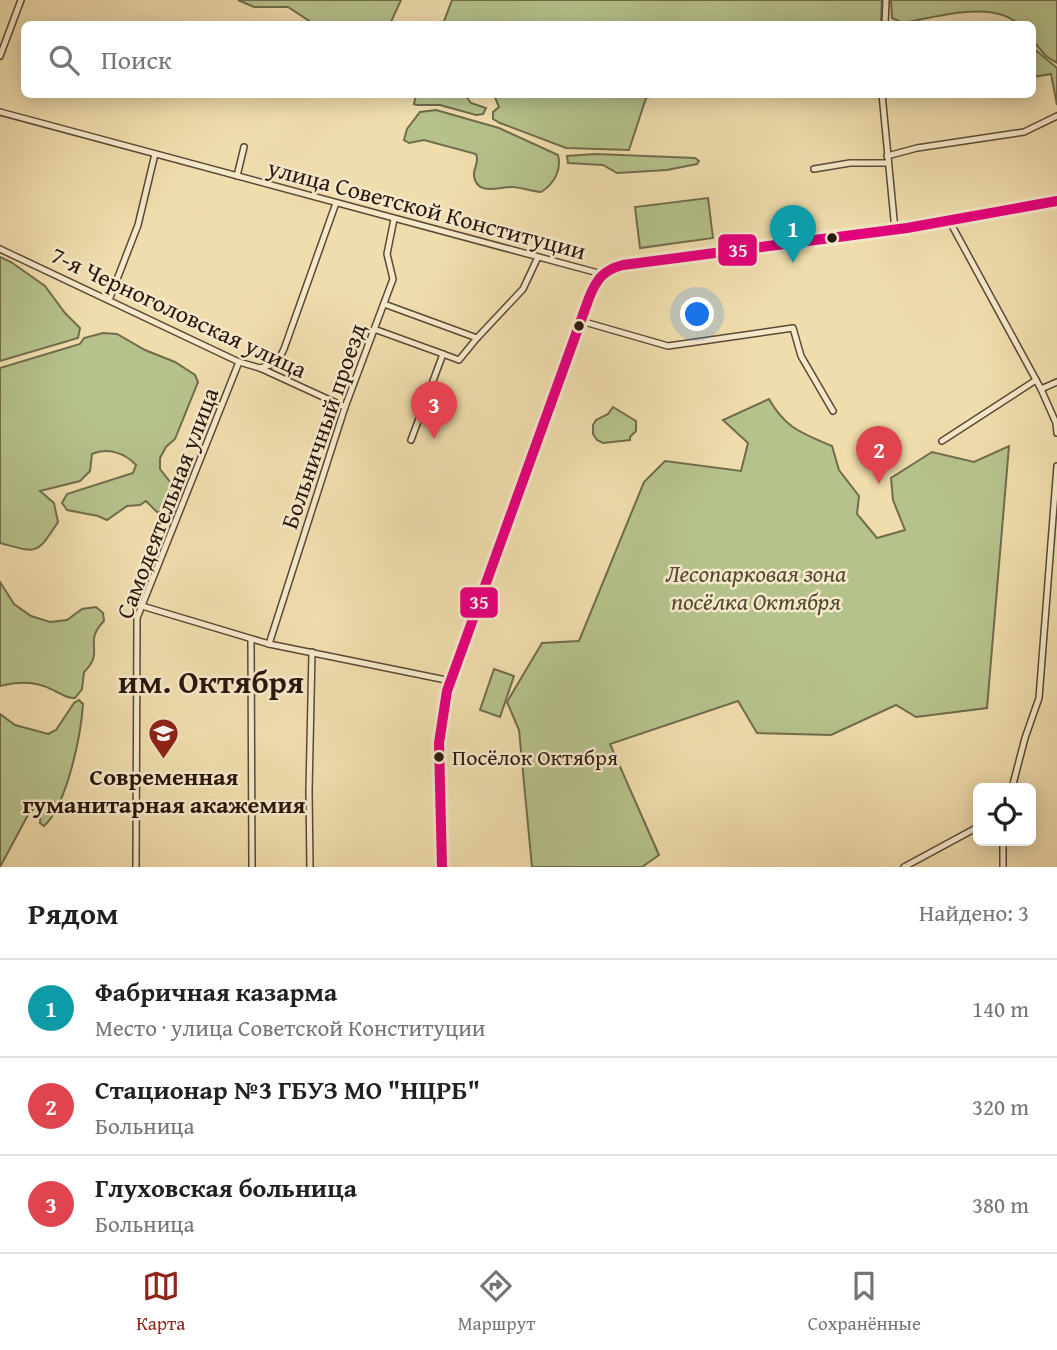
<!DOCTYPE html>
<html lang="ru">
<head>
<meta charset="utf-8">
<style>
  :root { --surface:#fff; --page:#f6f6f6; --text:#202124; --muted:#757577; --line:#e0e0e0; --accent:#8f2418 }
  body { margin:0; font-family:"Gentium Book Plus",serif; background:var(--page); color:var(--text) }
  .controls { position:absolute; right:21px; bottom:21px; display:grid; overflow:hidden; border-radius:10px; box-shadow:0 4px 18px #0003 }
  .controls button { width:63px; height:63px; display:grid; place-items:center; padding:0; border:0; border-bottom:2px solid var(--line); background:var(--surface); color:var(--text); font:35px sans-serif }
  .you { position:absolute; left:698px; top:315px; width:24px; height:24px; margin:-18px; border:5px solid #fff; border-radius:50%; background:#1a73e8; box-shadow:0 0 0 10px #1a73e833 }
  .badge { display:grid; place-items:center; width:46px; height:46px; border-radius:50%; background:var(--accent); color:#fff; font-size:23px; font-weight:700 }
  .pin { position:absolute; translate:-50% -58px; filter:drop-shadow(0 2px 4px #0008) }
  .pin::after { content:''; position:absolute; top:37px; width:24px; height:21px; background:inherit; clip-path:polygon(0 0,100% 0,50% 100%) }
  .list { margin:0; padding:0; list-style:none }
  h2 { display:flex; justify-content:space-between; align-items:center; height:91px; margin:0; padding:0 28px; font-size:30px }
  h2 small { font-size:23px; font-weight:400; color:var(--muted) }
  .list li { display:grid; grid-template-columns:46px 1fr auto; gap:21px; align-items:center; box-sizing:border-box; height:98px; padding:0 28px; border-top:2px solid var(--line) }
  .list b { display:block; font-size:26px; white-space:nowrap }
  .list p { margin:0; font-size:23px; white-space:nowrap; color:var(--muted) }
  .list em { font-size:23px; font-style:normal; color:var(--muted) }
  .icon { flex:none; width:38px; height:38px; fill:none; stroke:currentColor; stroke-width:2; stroke-linecap:round; stroke-linejoin:round }
  .map { position:relative; flex:none; width:1057px; height:867px; overflow:hidden }
  .search { position:absolute; background:var(--surface); box-shadow:0 4px 18px #0003; left:21px; right:21px; top:21px; height:77px; display:flex; align-items:center; gap:18px; box-sizing:border-box; padding:0 24px; border-radius:10px; color:var(--muted); font-size:26px }
  .sheet { height:385px; background:var(--surface) }
  nav { display:flex; justify-content:space-around; align-items:center; box-sizing:border-box; height:98px; border-top:2px solid var(--line); background:var(--surface); font-size:19px; color:var(--muted) }
  nav a { display:grid; justify-items:center; gap:4px }
  nav .on { color:var(--accent) }
  .map>svg:first-child { display:block }
  .green { fill:#b6c28c; stroke:#706c4d; stroke-width:2 }
  .lines { fill:none; stroke-linecap:round; stroke-linejoin:round }
  .minor-casing { stroke:#5c4836; stroke-width:8 }
  .minor { stroke:#f5e9ca; stroke-width:5 }
  .bus-1-casing { stroke:#f5e9ca; stroke-width:16 }
  .bus-1 { stroke:#e5007d; stroke-width:10 }
  .bus-dot { fill:#2a170e; stroke:#f5e9ca; stroke-width:2.5 }
  .labels { text-anchor:middle; dominant-baseline:central; stroke-width:5; stroke-linejoin:round; paint-order:stroke }
  .bus-label { font-size:22px; fill:#2a170e; stroke:#f5e9ca; text-anchor:start }
  .street-label { font-size:24px; fill:#2a170e; stroke:#f5e9ca }
  .park-label { font-size:24px; font-style:italic; fill:#544a34; stroke:#f5e9ca }
  .poi-label { font-size:24px; font-weight:bold; fill:#2a170e; stroke:#f5e9ca }
  .district-label { font-size:32px; font-weight:bold; fill:#2a170e; stroke:#f5e9ca }
  .line-badge { stroke:#f5e9ca; stroke-width:2.5 }
  .badge-label { font-size:19px; text-anchor:middle; font-weight:bold; fill:#fff }
</style>
</head>
<body>
<div class="map">
<svg width="1057" height="867" viewBox="0 0 1057 867">
  <rect width="100%" height="100%" fill="#f0ddad"/>
  <filter id="stains"><feTurbulence type="fractalNoise" baseFrequency=".00286" numOctaves="4"/><feColorMatrix values="0 0 0 0 .2 0 0 0 0 .09 0 0 0 0 .02 0 0 0 .5 -.17"/></filter>
  <radialGradient id="worn" r=".72"><stop offset=".6" stop-color="#630" stop-opacity="0"/><stop offset="1" stop-color="#630" stop-opacity=".3"/></radialGradient>
  <g class="green">
    <path d="M238,0H401L390,24H314L288,7H254Z"/>
    <path d="M452,0H882L881,24H443Z"/>
    <path d="M891,0H1057V63L1046,56L1033,41L1032,24H1018C993,0 934,17 903,23L892,18Z"/>
    <path d="M1032,47L1057,68V105L1051,74L1033,77Z"/>
    <path d="M416,95H465L471,103L486,108L483,114L476,115L440,105H417L414,104Z"/>
    <path d="M494,95H657L646,98L629,150L566,148L500,123L493,119V112L499,107Z"/>
    <path d="M436,110L499,128L558,155C562,170 554,184 541,192C532,191 522,188 513,187C501,186 477,197 474,176C473,167 480,163 476,154L424,140L409,143L404,140L407,129L420,112Z"/>
    <path d="M596,154L695,158L699,161L697,164L667,170L617,173L603,165L568,163L567,156Z"/>
    <path d="M708,198L713,238L640,248L635,207Z"/>
    <path d="M0,257L11,262L45,286L65,313L80,328L78,338L0,361Z"/>
    <path d="M103,333L117,334L145,350L175,362L195,375L198,382L175,439L166,447L160,458V469L177,491L172,507L166,512H157L146,501L140,505L127,506L107,520L98,516L67,510L62,503L67,494L133,473L136,465C125,453 107,447 92,454L90,471L80,481L40,491L54,503L58,522C36,556 37,553 0,543V368L80,344L84,338Z"/>
    <path d="M769,399C786,429 802,433 832,446L839,470L859,496L857,514L877,538L905,530L893,500L891,478L932,452L974,462L1009,446L987,708L916,717L896,705L831,735L757,733L738,701L610,744L659,855L642,867H532L519,730L507,702L542,643L579,641L644,482L665,461L741,471L748,443L723,420Z"/>
    <path d="M613,407L636,421V431L630,437V440L603,443L597,440L593,434V425L596,420L608,414Z"/>
    <path d="M0,582L14,604L31,616L50,622L67,620L82,609L96,607L103,613L104,621C82,643 106,651 84,672L82,689L75,698C66,698 63,695 55,691C37,681 19,681 0,686Z"/>
    <path d="M494,669L514,676L500,717L480,710Z"/>
    <path d="M79,700L83,704C81,735 67,805 44,826L40,823L41,806H37L29,813L0,867V714L15,725L48,734L56,730L74,703Z"/>
  </g>
  <g class="lines">
    <defs>
      <g id="minor">
        <path d="M885,24L886,0"/>
        <path d="M0,56L21,0"/>
        <path d="M882,94L895,230"/>
        <path d="M0,112L602,274"/>
        <path d="M887,156L917,148L1024,132L1057,116"/>
        <path d="M814,169L850,163H888"/>
        <path d="M237,176L244,147"/>
        <path d="M950,222L1041,389L1056,423L1057,433"/>
        <path d="M0,249L239,362L260,368L345,407"/>
        <path d="M109,300L138,225L155,154"/>
        <path d="M384,304L477,338L523,289L538,257"/>
        <path d="M581,321L668,346L793,328L801,356L833,411"/>
        <path d="M374,329L443,354L411,440"/>
        <path d="M443,354L459,360L477,338"/>
        <path d="M260,368L277,363L284,349L336,203"/>
        <path d="M1041,389L1057,382"/>
        <path d="M942,441L1036,380"/>
        <path d="M142,606L269,644L451,681"/>
        <path d="M251,639L252,867"/>
        <path d="M269,644L345,407L393,279L387,254L394,219"/>
        <path d="M1012,788L1025,738L1039,698L1057,466"/>
        <path d="M1003,841V867"/>
        <path d="M136,867L137,618L239,362"/>
        <path d="M310,867L309,791L312,652"/>
        <path d="M442,867L439,743L447,691L589,298C596,280 603,270 623,265L907,228L1057,201"/>
        <path d="M904,867L978,827"/>
      </g>
    </defs>
    <use href="#minor" class="minor-casing"/>
    <use href="#minor" class="minor"/>
    <defs>
      <path id="bus-1" d="M442,867L439,743L447,691L589,298C596,280 603,270 623,265L907,228L1057,201"/>
    </defs>
    <use href="#bus-1" class="bus-1-casing"/>
    <use href="#bus-1" class="bus-1"/>
  </g>
  <defs>
    <symbol id="university-pin" viewBox="-11 -11 22 30"><path d="M0 17L-7.5 6A9.5 9.5 0 1 1 7.5 6Z" fill="#8f2418" stroke="#f5e9ca"/><path d="M0-5L7-2L0 1L-7-2ZM-4 1L0 2.5L4 1V4Q0 6-4 4Z" fill="#fff"/></symbol>
  </defs>
  <g fill-rule="evenodd">
    <use href="#university-pin" x="146" y="716" width="35" height="47"/>
  </g>
  <g class="bus-dot">
    <circle cx="832" cy="238" r="6"/>
    <circle cx="579" cy="326" r="6"/>
    <circle cx="439" cy="757" r="6"/>
  </g>
  <g class="labels">
    <g class="bus-label">
      <text x="452" y="757">Посёлок Октября</text>
    </g>
    <g class="street-label">
      <text transform="translate(427 209) rotate(15)">улица Советской Конституции</text>
      <text transform="translate(179 312) rotate(25)">7-я Черноголовская улица</text>
      <text transform="translate(323 426) rotate(-71)">Больничный проезд</text>
      <text transform="translate(167 503) rotate(-69)">Самодеятельная улица</text>
    </g>
    <g class="park-label">
      <text x="756" y="573">Лесопарковая зона<tspan x="756" dy="28">посёлка Октября</tspan></text>
    </g>
    <g class="poi-label">
      <text x="164" y="776">Современная<tspan x="164" dy="28">гуманитарная акажемия</tspan></text>
    </g>
    <g class="district-label">
      <text x="211" y="681">им. Октября</text>
    </g>
  </g>
  <g class="line-badge">
    <rect x="717" y="233" width="41" height="34" rx="7" fill="#e5007d"/>
    <rect x="459" y="586" width="40" height="33" rx="7" fill="#e5007d"/>
  </g>
  <g class="badge-label">
    <text x="738" y="257">35</text>
    <text x="479" y="609">35</text>
  </g>
  <rect width="100%" height="100%" filter="url(#stains)"/>
  <rect width="100%" height="100%" fill="url(#worn)"/>
</svg>
<div class="controls">
<button><svg class="icon" aria-label="locate" viewBox="0 0 24 24"><circle cx="12" cy="12" r="6"/><path d="M12 2v4M12 18v4M2 12h4M18 12h4"/></svg></button>
</div>
<div class="you"></div>
<div class="pin badge" style="left:793px;top:263px;background:#0f9aa8">1</div>
<div class="pin badge" style="left:879px;top:484px;background:#e0444e">2</div>
<div class="pin badge" style="left:434px;top:439px;background:#e0444e">3</div>
<div class="search"><svg class="icon" aria-label="search" viewBox="0 0 24 24"><circle cx="10" cy="10" r="6"/><path d="M15 15l6 6"/></svg>Поиск</div>
</div>
<section class="sheet">
<h2>Рядом<small>Найдено: 3</small></h2>
<ul class="list">
<li><span class="badge" style="background:#0f9aa8">1</span><div><b>Фабричная казарма</b><p>Место · улица Советской Конституции</p></div><em>140 m</em></li>
<li><span class="badge" style="background:#e0444e">2</span><div><b>Стационар №3 ГБУЗ МО &quot;НЦРБ&quot;</b><p>Больница</p></div><em>320 m</em></li>
<li><span class="badge" style="background:#e0444e">3</span><div><b>Глуховская больница</b><p>Больница</p></div><em>380 m</em></li>
</ul>
</section>
<nav>
<a class="on"><svg class="icon" aria-label="map" viewBox="0 0 24 24"><path d="M3 6l6-2 6 2 6-2v14l-6 2-6-2-6 2zM9 4v14M15 6v14"/></svg>Карта</a>
<a><svg class="icon" aria-label="directions" viewBox="0 0 24 24"><path d="M12 3l9 9-9 9-9-9zM9 14v-3h6M13 9l2 2-2 2"/></svg>Маршрут</a>
<a><svg class="icon" aria-label="saved" viewBox="0 0 24 24"><path d="M7 4h10v16l-5-4-5 4z"/></svg>Сохранённые</a>
</nav>
</body>
</html>
